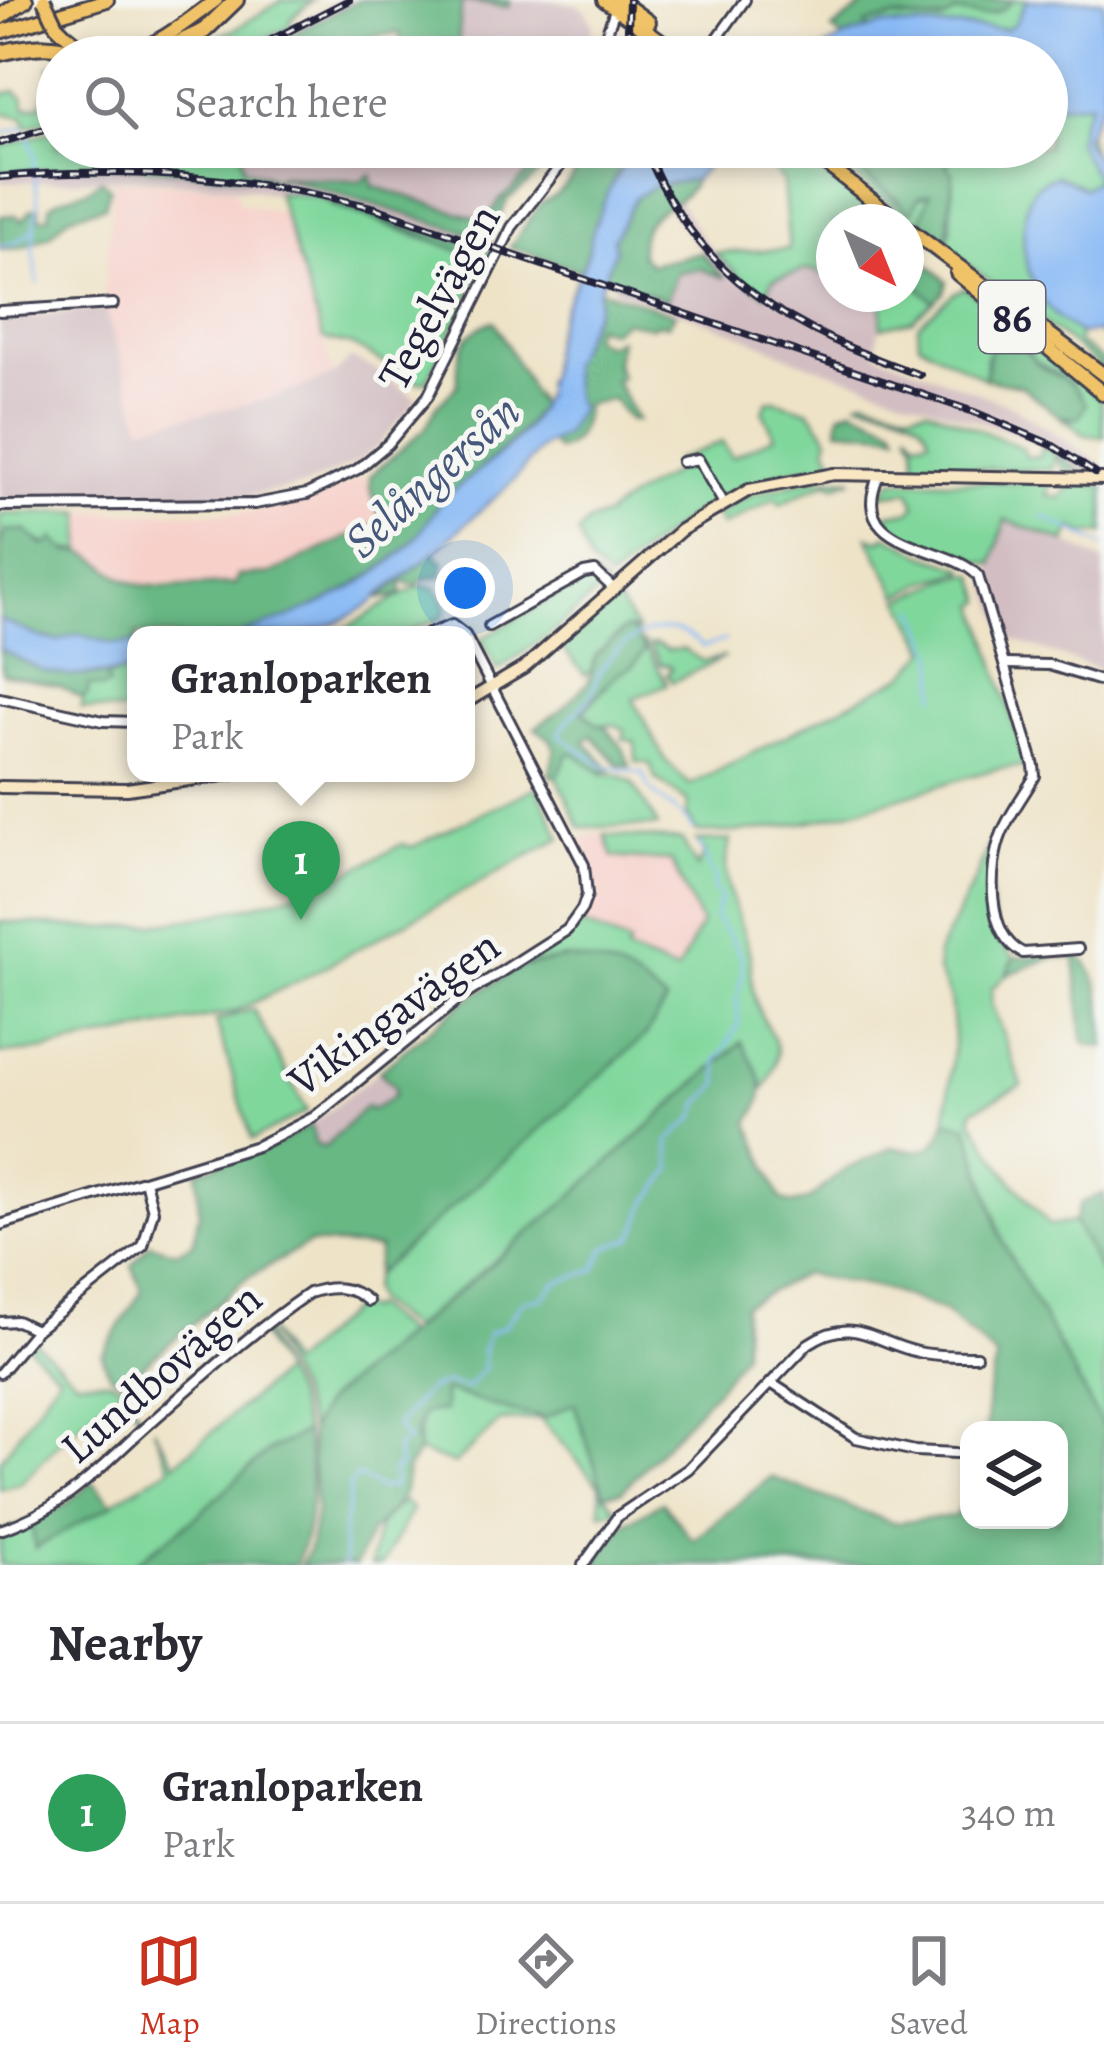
<!DOCTYPE html>
<html lang="en">
<head>
<meta charset="utf-8">
<style>
  :root { --surface:#fff; --page:#f7f7f7; --text:#2b2b33; --muted:#7c7c81; --line:#e1e1e2; --accent:#c8321e }
  body { margin:0; font-family:Alegreya,serif; background:var(--page); color:var(--text) }
  .controls { position:absolute; right:36px; bottom:36px; display:grid; overflow:hidden; border-radius:24px; box-shadow:0 6px 18px #0003 }
  .controls button { width:108px; height:108px; display:grid; place-items:center; padding:0; border:0; border-bottom:3px solid var(--line); background:var(--surface); color:var(--text); font:60px sans-serif }
  .compass { position:absolute; left:816px; top:204px; width:108px; height:108px; border-radius:50%; background:var(--surface); box-shadow:0 6px 18px #0003; rotate:137deg }
  .you { position:absolute; left:465px; top:588px; width:42px; height:42px; margin:-30px; border:9px solid #fff; border-radius:50%; background:#1a73e8; box-shadow:0 0 0 18px #1a73e833 }
  .badge { display:grid; place-items:center; width:78px; height:78px; border-radius:50%; background:var(--accent); color:#fff; font-size:39px; font-weight:700 }
  .pin { position:absolute; translate:-50% -99px; filter:drop-shadow(0 3px 6px #0008) }
  .pin::after { content:''; position:absolute; top:63px; width:42px; height:36px; background:inherit; clip-path:polygon(0 0,100% 0,50% 100%) }
  .popup { position:absolute; left:127px; top:626px; width:348px; height:156px; box-sizing:border-box; display:grid; place-content:center; border-radius:24px; background:var(--surface); filter:drop-shadow(0 3px 9px #0005); font-size:39px; white-space:nowrap; color:var(--muted) }
  .popup b { font-size:45px; color:var(--text) }
  .popup::after { content:''; position:absolute; left:50%; top:100%; margin-left:-24px; border:24px solid transparent; border-top-color:var(--surface) }
  .list { margin:0; padding:0; list-style:none }
  h2 { display:flex; justify-content:space-between; align-items:center; height:156px; margin:0; padding:0 48px; font-size:51px }
  h2 small { font-size:39px; font-weight:400; color:var(--muted) }
  .list li { display:grid; grid-template-columns:78px 1fr auto; gap:36px; align-items:center; box-sizing:border-box; height:180px; padding:0 48px; border-top:3px solid var(--line) }
  .list b { display:block; font-size:45px; white-space:nowrap }
  .list p { margin:0; font-size:39px; white-space:nowrap; color:var(--muted) }
  .list em { font-size:39px; font-style:normal; color:var(--muted) }
  .icon { flex:none; width:66px; height:66px; fill:none; stroke:currentColor; stroke-width:2; stroke-linecap:round; stroke-linejoin:round }
  .map { position:relative; flex:none; width:1104px; height:1565px; overflow:hidden }
  .search { position:absolute; background:var(--surface); box-shadow:0 6px 18px #0003; left:36px; right:36px; top:36px; height:132px; display:flex; align-items:center; gap:30px; box-sizing:border-box; padding:0 42px; border-radius:66px; color:var(--muted); font-size:45px }
  .sheet { height:336px; background:var(--surface) }
  nav { display:flex; justify-content:space-around; align-items:center; box-sizing:border-box; height:168px; border-top:3px solid var(--line); background:var(--surface); font-size:33px; color:var(--muted) }
  nav a { display:grid; justify-items:center; gap:6px }
  nav .on { color:var(--accent) }
  .map>svg:first-child { display:block }
  .built { fill:#f7d0ca }
  .industrial { fill:#d2bec2 }
  .green { fill:#80d79c; stroke:#517c6c; stroke-width:3 }
  .forest { fill:#68b884; stroke:#456d60; stroke-width:3 }
  .water { fill:#89baf5; stroke:#566e98; stroke-width:3 }
  .lines { fill:none; stroke-linecap:round; stroke-linejoin:round }
  .stream { stroke:#89baf5; stroke-width:3 }
  .street-casing { stroke:#413f50; stroke-width:14 }
  .secondary-casing { stroke:#413f50; stroke-width:16 }
  .primary-casing { stroke:#413f50; stroke-width:18 }
  .highway-casing { stroke:#413f50; stroke-width:20 }
  .street { stroke:#fff; stroke-width:8 }
  .secondary { stroke:#f9e7c3; stroke-width:10 }
  .primary { stroke:#f1c369; stroke-width:12 }
  .highway { stroke:#f1c369; stroke-width:14 }
  .rail-casing { stroke:#22223b; stroke-width:8 }
  .rail { stroke:#f6f6f2; stroke-width:3; stroke-dasharray:9; stroke-linecap:butt }
  .primary-bridge-casing { stroke:#413f50; stroke-width:18; stroke-linecap:butt }
  .primary-bridge { stroke:#f1c369; stroke-width:12 }
  .labels { text-anchor:middle; dominant-baseline:central; stroke-width:10; stroke-linejoin:round; paint-order:stroke }
  .shield { fill:#f6f6f2; stroke:#626272; stroke-width:3 }
  .shield-label { font-size:42px; font-weight:bold; fill:#22223b }
  .street-label { font-size:45px; fill:#22223b; stroke:#f6f6f2 }
  .water-label { font-size:48px; font-style:italic; fill:#46577c; stroke:#f6f6f2 }
</style>
</head>
<body>
<div class="map">
<svg width="1104" height="1565" viewBox="0 0 1104 1565">
  <rect width="100%" height="100%" fill="#f6f6f2"/>
  <filter id="ink" filterUnits="userSpaceOnUse"><feTurbulence type="fractalNoise" baseFrequency=".00833" numOctaves="2"/><feDisplacementMap in="SourceGraphic" scale="24" xChannelSelector="R" yChannelSelector="G"/><feConvolveMatrix kernelMatrix="1 2 1 2 8 2 1 2 1" color-interpolation-filters="sRGB"/></filter>
  <filter id="wash" filterUnits="userSpaceOnUse"><feTurbulence type="fractalNoise" baseFrequency=".004" numOctaves="4" result="noise"/><feDisplacementMap in="SourceGraphic" scale="48" xChannelSelector="R" yChannelSelector="G"/><feGaussianBlur stdDeviation="2.7" result="paint"/><feColorMatrix in="noise" values="0 0 0 0 0 0 0 0 0 0 0 0 0 0 0 0 0 1.4 0 .05"/><feComposite in="paint" operator="in"/></filter>
  <g filter="url(#wash)">
    <rect width="100%" height="100%" fill="#eee3c7"/>
    <g class="built">
      <path d="M114,180L234,189L240,203L283,214L334,375L266,400L142,427L106,316L104,291Z"/>
      <path d="M364,477L383,521L270,574L238,576L237,584H135L82,550V512L240,513L280,508L315,499Z"/>
      <path d="M593,834L605,835L613,857L671,860L701,924L677,972L626,952L629,944L582,924L596,888L580,839Z"/>
    </g>
    <g class="industrial">
      <path d="M337,0H359L249,57H223L288,28Z"/>
      <path d="M510,0H548L576,4L587,12L593,24L587,57H457L462,1L509,7Z"/>
      <path d="M240,147H558L500,199L486,221L373,186L370,175L360,181L278,176L244,169Z"/>
      <path d="M639,147H651L669,187L707,244L758,292L766,294L773,279L810,269L834,278V294L883,296L876,353L1012,406L1104,466V486L1065,458L1015,434L797,360L740,334L613,289L615,283L667,300L677,272L701,269L722,276L676,221Z"/>
      <path d="M114,165L281,180L389,207L495,242L491,250L373,213L250,189L130,178L0,183V172Z"/>
      <path d="M105,309L142,426L266,400L334,375L351,358L377,370L417,399L378,446L358,461L305,486L252,495L142,502L0,503V319Z"/>
      <path d="M1004,519L1066,542L1104,562V671L1008,638L987,585Z"/>
      <path d="M379,1071L395,1087L394,1096L371,1111L366,1107L324,1147L316,1146L311,1125Z"/>
    </g>
    <g class="green">
      <path d="M283,0H313L292,18L288,28L223,57H201L225,43L210,39L232,31Z"/>
      <path d="M1013,0H1027L1015,24L1006,29L895,25L869,29L865,23L895,18L940,22L956,12L992,14Z"/>
      <path d="M50,66L57,70V118L27,127L24,117L0,113V95L15,91L23,97L26,108L41,105L51,78Z"/>
      <path d="M1091,101L1085,115L1097,180L1086,188L1057,176C1019,186 1023,223 1030,254C1032,266 1033,281 1038,291C1047,308 1061,322 1078,332V343L1103,361L1104,369L816,147L831,149L900,204L931,194L926,228L947,240L951,229L953,173L947,167L952,147H1047V106Z"/>
      <path d="M57,129V147H240L244,169L281,180L114,165L0,172V147Z"/>
      <path d="M749,147H789L885,222H834V278L810,269L773,279L766,295L743,279L715,253L789,249L783,182L763,156Z"/>
      <path d="M277,192C291,194 311,194 324,200C369,218 418,239 467,250L470,244L491,250L427,381L418,382L352,345L323,339Z"/>
      <path d="M906,262L934,301L912,320L881,327L883,296L878,294H906Z"/>
      <path d="M966,288L1101,398L1104,437L1085,435L1059,416L1073,420L1071,383L1033,359L1026,347L986,356L985,379L919,343L918,325L955,292Z"/>
      <path d="M864,398L910,411L928,408L1023,448L1026,457L1039,456L1042,446L1079,470H1065L1055,456L1052,470L916,467L915,444L908,429L917,440L930,438C922,409 884,407 859,401Z"/>
      <path d="M775,400L810,411L829,438L827,446L835,464C736,472 682,519 610,580L590,564L578,534C588,521 592,520 606,516C616,504 662,479 678,470L676,460L722,442L732,457L775,436L763,412L767,401Z"/>
      <path d="M814,478L853,479L835,486L830,482C810,487 799,496 780,504L776,498L722,526L716,515L750,495Z"/>
      <path d="M893,480L1052,483L1047,495L1061,498L1070,485H1100L1104,487V533L1087,534L1072,527L1066,542L1005,520L993,564L972,560V556L945,548L935,551L908,538L881,514L909,512L915,506L910,491L880,495Z"/>
      <path d="M82,512V550C55,554 33,533 6,532L0,545V514Z"/>
      <path d="M886,535L925,555L965,568V571L928,581L899,596L868,537L882,541Z"/>
      <path d="M971,574L976,576L984,601L978,605L1026,766L996,769C898,795 800,837 697,832L687,815L688,802L655,778L650,764L636,761L635,742L623,739L625,730L616,725H598L582,713L617,674L633,666L644,643L667,684L633,699L665,760L690,785L905,675L928,650L901,600L948,579Z"/>
      <path d="M592,575L606,585L551,633L498,670L481,639Z"/>
      <path d="M422,586L436,589L446,608L442,617L401,635H329C362,624 388,598 422,586Z"/>
      <path d="M615,597L637,630H623L596,655L591,671L585,675L561,646L582,631Z"/>
      <path d="M656,644L668,650L683,649L703,661L725,657L672,682L667,674L671,670L668,665H661L650,645Z"/>
      <path d="M119,672L136,674V713L81,708L88,685Z"/>
      <path d="M575,753L603,774L618,775L632,782L658,826L580,827L557,777L568,754Z"/>
      <path d="M537,787L561,838L302,979L234,1012L45,1050L0,1054V922C34,922 68,929 102,928C202,924 315,896 402,844L412,847Z"/>
      <path d="M995,829C988,871 982,926 1014,958L1006,975L992,989L991,1003L1022,1085L973,1110L972,1119L1005,1172L1050,1226L1074,1222L1104,1279V1429L1003,1243L968,1125L946,1121L954,1037L950,998L938,972L937,954L975,880Z"/>
      <path d="M605,835L682,840L697,868L705,852L696,841L731,840C715,881 742,916 750,956C753,972 750,988 756,1003C769,1041 791,1041 765,1088L741,1042L560,1207L411,1329L375,1301L371,1289L375,1275L646,1035L567,958L521,967L560,945L582,924L629,944L627,952L677,972L701,924L671,861L613,857Z"/>
      <path d="M253,1009L307,1111L252,1140L216,1021Z"/>
      <path d="M355,1306L368,1310L373,1306L406,1334L325,1402L310,1430L298,1394L267,1329L290,1365Z"/>
      <path d="M263,1332L295,1398L305,1432L267,1452L191,1521L132,1565H0V1531L31,1523L36,1548L170,1468L153,1427L175,1464L282,1372L261,1335Z"/>
      <path d="M34,1341L76,1380H109L123,1385L143,1421L121,1389L67,1435L21,1483L0,1489V1461L59,1375L29,1347Z"/>
      <path d="M444,1390C486,1403 533,1425 574,1403L604,1494L618,1510L601,1513L600,1486L540,1419L500,1421L454,1464L418,1452C419,1414 418,1418 444,1390Z"/>
      <path d="M404,1502L412,1509L382,1565H371C376,1533 374,1522 404,1502Z"/>
    </g>
    <g class="forest">
      <path d="M359,0H510L509,7L462,1L457,57H401L400,33L371,36L370,57H249Z"/>
      <path d="M871,0H1013C998,18 977,17 956,12C940,28 918,17 896,18C886,19 875,22 866,24L869,29L843,38L832,30Z"/>
      <path d="M558,147L561,149L529,183L507,200L489,239L278,176L360,181L371,175L373,186L486,221L500,200Z"/>
      <path d="M588,147H639L616,175L581,271L510,247L542,202C564,196 580,168 588,147Z"/>
      <path d="M826,147H952L947,167L953,172L947,241L920,221L930,194L919,197L913,211L908,212L896,198Z"/>
      <path d="M695,179C682,214 638,199 641,255L650,264L701,253L725,278L701,269L677,272L667,300L604,277L615,250L613,239L636,197L657,185Z"/>
      <path d="M101,180L110,188L105,206L69,216L51,235L20,248L0,249V216L16,215L22,221L32,209L39,208L40,218L49,217L50,206C65,192 87,196 101,180Z"/>
      <path d="M329,201L470,244L464,252C447,248 434,239 418,233C389,222 359,217 331,205Z"/>
      <path d="M906,252L914,253L947,281L944,292L934,301C919,292 906,271 906,252Z"/>
      <path d="M599,289L675,314L668,325L657,323L652,327L624,321L611,331L595,326L592,337L606,345L619,339L616,364L621,377L615,380L637,421L629,420L613,399L585,405C584,424 579,445 557,450L550,443L565,434L575,403L570,364L598,304Z"/>
      <path d="M494,321L540,406C516,443 481,468 448,495C435,506 430,520 421,532C389,573 289,627 238,635C206,640 169,635 136,635V643L113,644L79,634L58,641L41,638L0,620V545L6,531L25,530L43,545L50,543L53,538L68,552C101,548 108,578 137,584C167,590 205,584 236,584L238,576L270,574L382,521L370,488V476L425,429L437,406L458,385C456,354 461,332 494,321Z"/>
      <path d="M1004,335H1012C1021,343 1025,350 1033,359C1049,378 1069,372 1086,404L1079,418L1059,416L1021,386L985,379L991,339Z"/>
      <path d="M852,408L894,426L899,434L838,429L840,413Z"/>
      <path d="M437,549L436,555L444,562L441,577L422,579L416,586L405,582L401,585L402,594L378,599Z"/>
      <path d="M627,628L634,631L645,650L633,666L617,674L582,711L598,725H604L623,748L630,766L618,764L591,735L585,742L611,770L600,772L574,753L568,754L557,777L549,776L555,749L550,739L535,728L561,710L589,681L596,655Z"/>
      <path d="M0,649C41,670 61,677 107,675L109,684L103,688L88,685V694L82,698L58,686L3,674Z"/>
      <path d="M1072,952C1104,967 1104,1017 1104,1047L1085,1044L1083,1039L1075,958L1054,957L1006,975L1014,958Z"/>
      <path d="M567,958C614,964 630,972 666,1002L646,1035L375,1275L379,1248L310,1243L246,1279L125,1381L109,1374L102,1355L142,1290L132,1265L150,1244L175,1252L193,1244L199,1212L197,1171L274,1146L311,1125L316,1145L325,1147L366,1106L371,1110L394,1096L395,1087L379,1071L466,1000L521,967Z"/>
      <path d="M742,1042C760,1078 773,1086 749,1123L780,1198C787,1202 789,1205 798,1203C817,1199 830,1177 847,1169C863,1161 877,1156 892,1147C922,1154 936,1154 946,1121L967,1125L1003,1243L1104,1429V1565H594L624,1524L662,1502L693,1540L771,1477L893,1523L955,1516L969,1493V1520H1059V1430H986L988,1391L997,1358L944,1311L884,1289L804,1274L744,1305L743,1353L715,1391L622,1491L604,1494L574,1403L546,1418L511,1411L444,1390V1411L423,1413L415,1432L418,1452L407,1469L403,1497L370,1533L356,1565H300L309,1551L316,1511L310,1430L325,1402L560,1207Z"/>
      <path d="M1104,1193V1279L1074,1222L1081,1203Z"/>
      <path d="M305,1432C314,1475 314,1526 295,1565H132L191,1521L267,1452Z"/>
      <path d="M93,1482L113,1504L35,1548L31,1523L66,1504Z"/>
    </g>
    <g class="water">
      <path d="M1027,0H1104V98L1084,139L1104,172V338L1098,332L1082,334C1039,314 1018,264 1025,219C1029,195 1032,182 1057,176L1085,188L1097,179L1077,143L1081,122L1091,102L1047,106V57H1025L1004,49L926,54L884,50L863,57H809L843,38L883,25L1006,29L1015,24Z"/>
      <path d="M640,147H725L695,179L657,185L635,197L613,239L615,250L598,292V304L570,364L575,403L580,407L565,434L541,448L512,482L423,562L379,595C373,604 367,606 357,612C315,637 287,635 238,635C300,615 378,585 420,533C429,521 435,507 447,496C478,468 528,442 542,399C550,378 549,357 554,336C561,307 575,286 586,259C590,251 589,241 592,233C603,201 615,170 640,147Z"/>
      <path d="M0,620L42,638L58,641L79,634L113,644L136,643V671L70,676L43,671L0,649Z"/>
    </g>
    <g class="lines">
      <g class="stream">
        <path d="M0,134L25,127"/>
        <path d="M28,137L34,150L35,169"/>
        <path d="M35,177L38,201L33,244L38,283"/>
        <path d="M0,246L17,242L35,228"/>
        <path d="M1042,516L1104,546"/>
        <path d="M916,609L936,658V696"/>
        <path d="M693,829C680,804 650,803 643,773L604,766L559,735C566,718 579,711 589,698C596,690 594,680 600,671C623,636 667,612 703,647L725,640"/>
        <path d="M699,844L715,879L713,889L721,897L715,917C733,943 752,957 738,991"/>
        <path d="M444,1383L467,1388L484,1368L483,1352L488,1333L504,1327L523,1301L542,1298L555,1283L595,1270L606,1247L633,1238L646,1204L672,1170L669,1141L695,1117L700,1103L719,1084L717,1061L738,1026L737,996"/>
        <path d="M344,1565C346,1554 342,1544 343,1535C345,1519 349,1501 350,1485L359,1476L380,1489L394,1486L393,1470L400,1467L396,1448L408,1440L396,1426L429,1389L440,1385"/>
      </g>
    </g>
  </g>
  <g filter="url(#ink)">
    <g class="lines">
      <defs>
        <g id="street">
          <path d="M598,57L616,7"/>
          <path d="M704,57L745,0"/>
          <path d="M0,311L113,304"/>
          <path d="M682,462L698,459L723,502"/>
          <path d="M879,475C844,551 949,543 978,576L1034,766L1035,776C1024,795 1010,813 1002,833C988,866 986,936 1023,953L1078,949"/>
          <path d="M0,506L255,504L307,494L358,469L388,444L428,396L512,227L575,147"/>
          <path d="M489,626L584,573L595,571L614,589"/>
          <path d="M426,635L452,625L465,635"/>
          <path d="M1005,664L1049,665L1104,682"/>
          <path d="M0,698L103,721L136,722"/>
          <path d="M0,1225L257,1146L314,1117L460,998L567,930L582,909L587,895L584,865L466,637"/>
          <path d="M0,1322L17,1321L36,1330"/>
          <path d="M0,1373L36,1330L143,1246L153,1211L145,1181"/>
          <path d="M771,1383L856,1438L915,1451L956,1453"/>
          <path d="M0,1530C66,1509 100,1467 150,1423C201,1378 253,1331 309,1293C330,1286 350,1285 368,1301"/>
          <path d="M583,1565L618,1516L688,1469L808,1344C853,1314 873,1342 918,1352C937,1356 956,1356 976,1356"/>
        </g>
        <g id="secondary">
          <path d="M466,702L525,667L681,530L749,490L834,474L1104,479"/>
          <path d="M0,787L127,789L237,773"/>
        </g>
        <g id="primary">
          <path d="M604,0L684,57"/>
          <path d="M619,0L649,22"/>
          <path d="M56,25C112,87 165,37 216,0"/>
          <path d="M0,32L107,0"/>
          <path d="M804,147L900,222"/>
          <path d="M906,227L1104,375"/>
          <path d="M957,273L1104,394"/>
        </g>
        <g id="highway">
          <path d="M0,17L25,0"/>
          <path d="M0,53C33,45 57,42 88,57"/>
          <path d="M149,57L204,31L236,0"/>
        </g>
      </defs>
      <use href="#street" class="street-casing"/>
      <use href="#secondary" class="secondary-casing"/>
      <use href="#primary" class="primary-casing"/>
      <use href="#highway" class="highway-casing"/>
      <use href="#street" class="street"/>
      <use href="#secondary" class="secondary"/>
      <use href="#primary" class="primary"/>
      <use href="#highway" class="highway"/>
      <defs>
        <g id="rail">
          <path d="M238,57L349,0"/>
          <path d="M627,57L629,0"/>
          <path d="M0,143L57,125"/>
          <path d="M645,147C696,280 794,330 920,375"/>
          <path d="M0,177C126,166 252,177 375,208L974,412L1052,445L1095,473"/>
        </g>
      </defs>
      <use href="#rail" class="rail-casing"/>
      <use href="#rail" class="rail"/>
      <defs>
        <path id="primary-bridge" d="M44,0L56,25"/>
      </defs>
      <use href="#primary-bridge" class="primary-bridge-casing"/>
      <use href="#primary-bridge" class="primary-bridge"/>
    </g>
  </g>
  <g class="labels">
    <rect class="shield" x="979" y="281" width="66" height="72" rx="9"/>
    <g class="shield-label">
      <text x="1012" y="317">86</text>
    </g>
    <g class="street-label">
      <text transform="translate(439 297) rotate(-61)">Tegelvägen</text>
      <text transform="translate(394 1013) rotate(-36)">Vikingavägen</text>
      <text transform="translate(161 1373) rotate(-41)">Lundbovägen</text>
    </g>
    <g class="water-label">
      <text transform="translate(432 476) rotate(-42)">Selångersån</text>
    </g>
  </g>
</svg>
<div class="controls">
<button><svg class="icon" aria-label="layers" viewBox="0 0 24 24"><path d="M12 4l9 5-9 5-9-5zM3 14l9 5 9-5"/></svg></button>
</div>
<svg class="compass" viewBox="-18 -18 36 36"><path d="M0-13l5 13h-10z" fill="#e53935"/><path d="M0 13l5-13h-10z" fill="#7c7c81"/></svg>
<div class="you"></div>
<div class="pin badge" style="left:301px;top:920px;background:#2e9e5b">1</div>
<div class="popup"><b>Granloparken</b>Park</div>
<div class="search"><svg class="icon" aria-label="search" viewBox="0 0 24 24"><circle cx="10" cy="10" r="6"/><path d="M15 15l6 6"/></svg>Search here</div>
</div>
<section class="sheet">
<h2>Nearby<small></small></h2>
<ul class="list">
<li><span class="badge" style="background:#2e9e5b">1</span><div><b>Granloparken</b><p>Park</p></div><em>340 m</em></li>
</ul>
</section>
<nav>
<a class="on"><svg class="icon" aria-label="map" viewBox="0 0 24 24"><path d="M3 6l6-2 6 2 6-2v14l-6 2-6-2-6 2zM9 4v14M15 6v14"/></svg>Map</a>
<a><svg class="icon" aria-label="directions" viewBox="0 0 24 24"><path d="M12 3l9 9-9 9-9-9zM9 14v-3h6M13 9l2 2-2 2"/></svg>Directions</a>
<a><svg class="icon" aria-label="saved" viewBox="0 0 24 24"><path d="M7 4h10v16l-5-4-5 4z"/></svg>Saved</a>
</nav>
</body>
</html>
